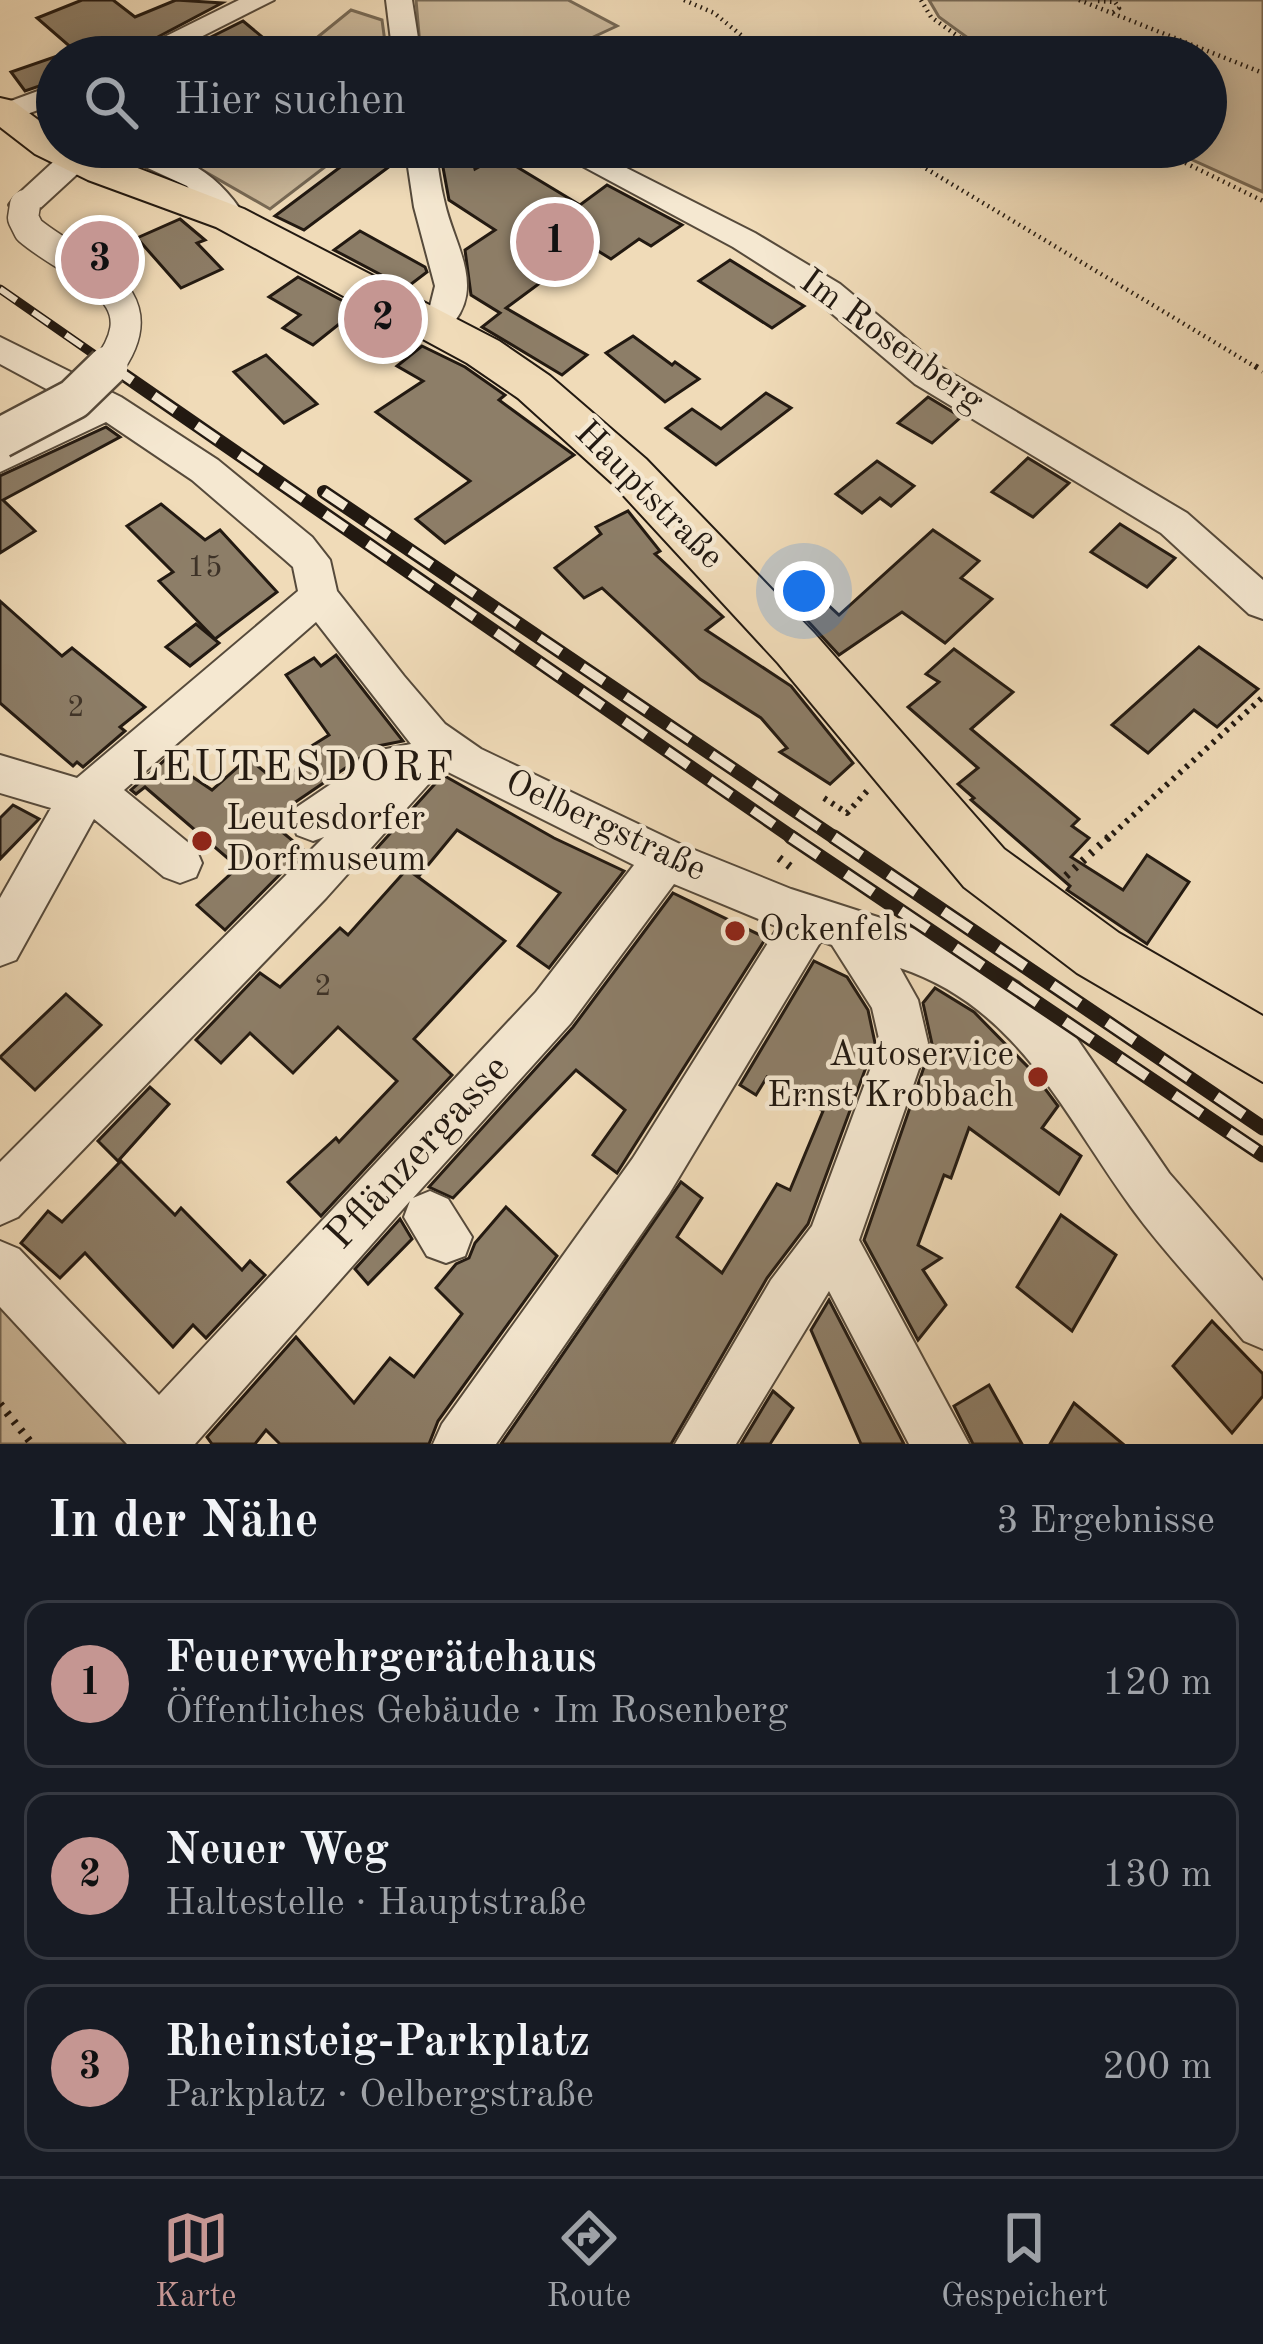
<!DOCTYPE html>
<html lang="de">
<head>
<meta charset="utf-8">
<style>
  :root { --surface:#171b24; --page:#242831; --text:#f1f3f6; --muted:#9ea1a6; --line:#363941; --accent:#c59692 }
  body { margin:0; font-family:"Old Standard TT",serif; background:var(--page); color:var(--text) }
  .you { position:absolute; left:804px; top:591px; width:42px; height:42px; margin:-30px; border:9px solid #fff; border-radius:50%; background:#1a73e8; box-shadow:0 0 0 18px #1a73e833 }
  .badge { display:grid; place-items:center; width:78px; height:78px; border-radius:50%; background:var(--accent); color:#111; font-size:39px; font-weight:700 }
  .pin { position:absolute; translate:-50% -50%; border:6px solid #fff; box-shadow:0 3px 12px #0006 }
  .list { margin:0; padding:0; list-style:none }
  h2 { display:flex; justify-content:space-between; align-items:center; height:156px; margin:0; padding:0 48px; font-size:51px }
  h2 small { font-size:39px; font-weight:400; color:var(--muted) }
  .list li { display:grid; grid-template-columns:78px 1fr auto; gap:36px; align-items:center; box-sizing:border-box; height:168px; margin:0 24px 24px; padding:0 24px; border:3px solid var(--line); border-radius:24px }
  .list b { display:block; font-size:45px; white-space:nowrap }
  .list p { margin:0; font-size:39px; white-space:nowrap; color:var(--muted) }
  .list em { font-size:39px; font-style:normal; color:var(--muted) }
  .icon { flex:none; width:66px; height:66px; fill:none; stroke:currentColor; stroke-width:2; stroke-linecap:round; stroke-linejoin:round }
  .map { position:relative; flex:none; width:1263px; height:1444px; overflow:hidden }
  .search { position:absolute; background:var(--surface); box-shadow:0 6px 30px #0003; left:36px; right:36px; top:36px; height:132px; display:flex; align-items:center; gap:30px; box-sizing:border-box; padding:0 42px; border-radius:66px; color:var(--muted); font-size:45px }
  .sheet { height:732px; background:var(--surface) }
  nav { display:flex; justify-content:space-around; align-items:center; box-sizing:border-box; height:168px; border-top:3px solid var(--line); background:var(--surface); font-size:33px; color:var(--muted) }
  nav a { display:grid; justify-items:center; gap:6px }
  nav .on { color:var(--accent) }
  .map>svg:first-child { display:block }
  .green { fill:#cdba9c; stroke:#786a56; stroke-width:3 }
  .building { fill:#8d7e68; stroke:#221911; stroke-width:3 }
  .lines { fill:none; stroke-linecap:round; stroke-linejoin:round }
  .minor-casing { stroke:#564a3b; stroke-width:4 }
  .major-casing { stroke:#221911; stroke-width:4 }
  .path-far2 { stroke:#221911; stroke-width:4.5; stroke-dasharray:1.5 4.5; stroke-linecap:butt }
  .path-far1 { stroke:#221911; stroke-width:6; stroke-dasharray:3 6; stroke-linecap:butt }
  .path { stroke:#221911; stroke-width:8; stroke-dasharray:3 8; stroke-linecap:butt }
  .minor { fill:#f5e8d1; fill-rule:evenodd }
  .major { fill:#f0dbb8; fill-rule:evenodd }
  .rail-far2-casing { stroke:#221911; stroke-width:9 }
  .rail-far1-casing { stroke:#221911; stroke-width:14 }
  .rail-casing { stroke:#221911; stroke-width:15 }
  .rail-far2 { stroke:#f5e8d1; stroke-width:6; stroke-dasharray:20; stroke-linecap:butt }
  .rail-far1 { stroke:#f5e8d1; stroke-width:9; stroke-dasharray:26; stroke-linecap:butt }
  .rail { stroke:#f5e8d1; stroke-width:10; stroke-dasharray:33; stroke-linecap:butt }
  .minor-bridge-far1-casing { stroke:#564a3b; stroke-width:33; stroke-linecap:butt }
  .minor-bridge-casing { stroke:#564a3b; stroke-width:44; stroke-linecap:butt }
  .minor-bridge-far1 { stroke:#f5e8d1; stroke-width:30 }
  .minor-bridge { stroke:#f5e8d1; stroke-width:39 }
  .poi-dot { fill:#8f2418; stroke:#f5e8d1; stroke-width:4.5 }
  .labels { text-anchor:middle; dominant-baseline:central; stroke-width:9; stroke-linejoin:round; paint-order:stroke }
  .number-label { font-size:30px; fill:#3d3227 }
  .street-label { font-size:36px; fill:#221911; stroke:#f5e8d1 }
  .poi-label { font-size:36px; fill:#221911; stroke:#f5e8d1; text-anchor:start }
  .quarter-label { font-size:42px; letter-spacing:3px; fill:#221911; stroke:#f5e8d1 }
  .near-street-label { font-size:42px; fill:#221911; stroke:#f5e8d1 }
</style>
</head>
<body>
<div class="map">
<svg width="1263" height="1444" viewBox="0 0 1263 1444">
  <rect width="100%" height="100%" fill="#f0dbb8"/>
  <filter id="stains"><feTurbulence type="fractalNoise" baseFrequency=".00167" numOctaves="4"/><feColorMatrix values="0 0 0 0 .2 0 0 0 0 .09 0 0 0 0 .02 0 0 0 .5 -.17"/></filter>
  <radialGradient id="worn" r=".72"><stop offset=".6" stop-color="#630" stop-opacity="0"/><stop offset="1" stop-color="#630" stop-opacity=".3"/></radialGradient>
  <g class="green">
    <path d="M416,0H568L617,26L550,57H421Z"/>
    <path d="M929,0H1263V192L1164,147H1206V57H994L939,17Z"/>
    <path d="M351,10L382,20L387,57H293Z"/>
    <path d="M162,147H351L270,209Z"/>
    <path d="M0,1306L128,1444H0Z"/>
  </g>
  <g class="building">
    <path d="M82,0H113L135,17L176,0L222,3L120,57H82L37,18Z"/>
    <path d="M243,21L266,40L259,43L274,57H171Z"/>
    <path d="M57,56V80L25,91L11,72Z"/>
    <path d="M367,147L398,160L304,230L275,216Z"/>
    <path d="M499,156L580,205L607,185L682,225L651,246L639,239L611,259L590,246L506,308L587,355L562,375L482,327L500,313L471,295L465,250L495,230L449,200L442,162L472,158L475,169Z"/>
    <path d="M180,219L205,240L197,243L222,269L181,288L137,238Z"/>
    <path d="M360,231L425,267L427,272L406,288L334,250Z"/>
    <path d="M730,260L804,306L772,328L699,281Z"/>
    <path d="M298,277L358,309L313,345L283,328L300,315L269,297Z"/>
    <path d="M633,336L672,365L675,362L699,379L665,402L606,353Z"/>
    <path d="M422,346L465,367L505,395L499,400L574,455L445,543L416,519L470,481L376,412L423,381L397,366Z"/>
    <path d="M266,355L317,404L284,423L234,372Z"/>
    <path d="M766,393L791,408L716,465L666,428L692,409L721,429Z"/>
    <path d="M928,397L961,417L932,443L898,423Z"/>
    <path d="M106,427L120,437L3,500L35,531L0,553V476Z"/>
    <path d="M1028,458L1069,483L1033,517L992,492Z"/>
    <path d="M877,461L914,486L891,506L880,498L862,513L836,494Z"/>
    <path d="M161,504L205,540L220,530L277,592L215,639L159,581L173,572L127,526Z"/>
    <path d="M628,511L660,551L655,554L723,617L706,630L791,686L853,763L830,784L780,752L787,748L761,718L700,679L602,588L584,598L555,568L601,534L596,527Z"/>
    <path d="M1120,524L1175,558L1147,587L1091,552Z"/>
    <path d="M933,530L979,561L961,578L992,599L945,643L902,612L839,655L782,593L801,580L839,615Z"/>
    <path d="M0,601L62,656L72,648L145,707L120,727L125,731L83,767L77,762L73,766L0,703Z"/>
    <path d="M196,624L219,643L190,666L166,647Z"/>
    <path d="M1199,647L1258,689L1217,727L1194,710L1148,753L1112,725Z"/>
    <path d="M954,649L1013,692L971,729L1079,819L1072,826L1089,838L1071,857L1123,890L1147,855L1189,882L1147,944L1067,890L1070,886L971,800L974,798L958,784L978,768L908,707L939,682L926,674Z"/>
    <path d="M336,655L403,741L378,746L294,803L281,831L304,850L225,930L197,905L238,867L145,787L136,794L131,790L166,759L212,790L248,758L277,782L320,753L313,745L329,735L286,675L314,658L321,666Z"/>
    <path d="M443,775L554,838L624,871L549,968L518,946L560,893L457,830L419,876L377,848Z"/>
    <path d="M13,805L39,819L0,859V818Z"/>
    <path d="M407,869L505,941L414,1039L452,1075L321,1216L288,1182L336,1138L339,1142L397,1081L338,1027L293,1073L250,1033L221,1063L196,1040L260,973L280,987L340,928L348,935Z"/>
    <path d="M673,893L766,938L617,1173L593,1155L625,1110L576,1070L453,1198L429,1187L573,1027Z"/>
    <path d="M814,961L847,977L868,1010L875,1043L808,1224L767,1278L671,1444H501L681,1182L702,1198L677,1237L722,1273L777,1184L790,1190L823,1111L767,1077L756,1095L740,1085Z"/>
    <path d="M935,988L974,1012L1031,1070L1058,1106L1042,1128L1081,1156L1059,1194L969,1128L951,1178L944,1175L918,1245L941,1258L923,1270L946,1305L918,1340L864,1240L932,1044L923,1003Z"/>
    <path d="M66,994L101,1025L35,1090L0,1057Z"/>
    <path d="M150,1087L169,1104L118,1161L98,1141Z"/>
    <path d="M121,1161L175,1215L181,1208L242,1270L250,1261L265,1275L206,1338L193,1325L173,1347L85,1253L60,1278L21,1243L48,1211L62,1222Z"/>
    <path d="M506,1207L557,1256L438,1421L429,1444H280L266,1430L255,1444H212L207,1437L296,1337L354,1403L390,1358L414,1377L462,1314L436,1288L456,1264L469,1258L475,1243Z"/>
    <path d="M1061,1215L1116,1255L1072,1331L1017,1287Z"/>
    <path d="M400,1219L412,1239L368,1284L355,1269Z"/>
    <path d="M829,1300L904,1444H861L811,1330Z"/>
    <path d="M1212,1321L1263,1374V1396L1232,1433L1173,1366Z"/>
    <path d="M989,1385L1022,1444H973L954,1406Z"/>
    <path d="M773,1391L793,1408L770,1444H741Z"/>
    <path d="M1074,1403L1123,1444H1050Z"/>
  </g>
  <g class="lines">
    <defs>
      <g id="minor">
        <path d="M239,0H274L161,57H124Z"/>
        <path d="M386,0H412L421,57H393Z"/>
        <path d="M57,84V103L0,124V105Z"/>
        <path d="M111,147C171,147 214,166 246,218L230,228L219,225L187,186L115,153Z"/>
        <path d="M405,147H435C438,166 440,185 445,204C454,244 484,284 454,322C444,334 436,336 421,332L416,324L430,306L435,286L414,207Z"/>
        <path d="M547,147H585L755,233L840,284L939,366L1187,513L1263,580V619L1249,614L1161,533L915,384L816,300L733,247Z"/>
        <path d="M75,150L86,152L90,159L86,166L36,212H14L9,205L14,198L64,152Z"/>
        <path d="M0,337L121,397L218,460L312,537L330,560L337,591L404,676L445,724L481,749L682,845L791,889L952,941L1019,983L1071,1030L1169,1173L1263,1281V1349L1244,1341C1207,1297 1165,1254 1131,1207C1064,1115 1018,1007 900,968L918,1000L928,1043L859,1240L969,1444H909L829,1291L736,1444H675L771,1280L812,1226L880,1043L872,1008L832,945L821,941L669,1194L496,1444H433L442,1424L633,1158L778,927L674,884L570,1024L413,1198L430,1191L448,1199L472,1237L465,1256L446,1263L427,1256L404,1217L410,1201L195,1444H127L0,1307V1241L19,1249L159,1395L536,992L634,865L442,769L326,898L18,1217L0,1225V1162L324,837L313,841L297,835L291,821L297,807L381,750L411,744L316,622L124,790L196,849L202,863L196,877L180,883L164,877L94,819L16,960L0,966V898L51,808L0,793V755L77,778L298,591L293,567L284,559L192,480L106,422L0,472V443L78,406L0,364Z"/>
      </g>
      <path id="major" d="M0,98L13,101L57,134V147H83L244,209L499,341L550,376L646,459L814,633L1004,849L1119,933L1263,1016V1082L1077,973L964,887L778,663L612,483L518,398L467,363L216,227L88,180L35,154L0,127Z"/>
    </defs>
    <use href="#minor" class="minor-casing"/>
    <use href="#major" class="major-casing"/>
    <g class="path-far2">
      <path d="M684,0L714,13L768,57"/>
      <path d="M921,0L931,17L987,57"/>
      <path d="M1079,0L1263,73"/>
      <path d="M1098,1L1115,2L1119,8L1112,13"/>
      <path d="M890,147L1259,369"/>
      <path d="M1153,147L1263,201"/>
    </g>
    <g class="path-far1">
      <path d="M1255,366L1263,371"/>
      <path d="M824,798L847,813L867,791"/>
      <path d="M1106,840L1263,697"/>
    </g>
    <g class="path">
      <path d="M779,858L796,871"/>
      <path d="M1066,876L1109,837"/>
      <path d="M0,1404L32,1444"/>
    </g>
    <use href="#minor" class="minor"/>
    <use href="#major" class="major"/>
    <defs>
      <path id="rail-far2" d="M0,289L115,369"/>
      <g id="rail-far1">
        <path d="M111,366L796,840"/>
        <path d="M324,492L838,840"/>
      </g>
      <g id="rail">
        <path d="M791,837L1263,1155"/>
        <path d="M834,837L1263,1128"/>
      </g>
    </defs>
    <use href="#rail-far2" class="rail-far2-casing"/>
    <use href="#rail-far1" class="rail-far1-casing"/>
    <use href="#rail" class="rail-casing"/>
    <use href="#rail-far2" class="rail-far2"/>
    <use href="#rail-far1" class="rail-far1"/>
    <use href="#rail" class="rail"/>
    <defs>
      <path id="minor-bridge-far1" d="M25,205L23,218L29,230C74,269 166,291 106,369"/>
      <path id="minor-bridge" d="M0,438L74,399L108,366"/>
    </defs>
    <use href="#minor-bridge-far1" class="minor-bridge-far1-casing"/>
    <use href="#minor-bridge" class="minor-bridge-casing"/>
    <use href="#minor-bridge-far1" class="minor-bridge-far1"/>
    <use href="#minor-bridge" class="minor-bridge"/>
  </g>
  <g class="poi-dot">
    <circle cx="202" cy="841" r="12"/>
    <circle cx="735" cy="931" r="12"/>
    <circle cx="1038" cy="1077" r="12"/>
  </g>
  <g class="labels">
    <g class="number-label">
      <text x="205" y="568">15</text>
      <text x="76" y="708">2</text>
      <text x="323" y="987">2</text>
    </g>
    <g class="street-label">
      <text transform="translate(891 342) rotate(36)">Im Rosenberg</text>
      <text transform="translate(648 496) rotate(45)">Hauptstraße</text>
      <text transform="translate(605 827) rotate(25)">Oelbergstraße</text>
    </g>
    <g class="poi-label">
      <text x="226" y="820">Leutesdorfer<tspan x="226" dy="41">Dorfmuseum</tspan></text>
      <text x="759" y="931">Ockenfels</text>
      <text x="1014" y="1056" text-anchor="end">Autoservice<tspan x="1014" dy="41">Ernst Krobbach</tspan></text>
    </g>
    <g class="quarter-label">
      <text x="294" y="769">LEUTESDORF</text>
    </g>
    <g class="near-street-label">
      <text transform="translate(419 1153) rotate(-47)">Pflänzergasse</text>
    </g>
  </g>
  <rect width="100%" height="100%" filter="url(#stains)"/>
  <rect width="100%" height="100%" fill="url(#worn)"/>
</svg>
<div class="you"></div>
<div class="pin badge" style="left:555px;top:242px">1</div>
<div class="pin badge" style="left:383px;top:319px">2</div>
<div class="pin badge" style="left:100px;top:260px">3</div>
<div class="search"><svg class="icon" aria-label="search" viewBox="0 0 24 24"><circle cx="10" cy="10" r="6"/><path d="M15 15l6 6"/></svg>Hier suchen</div>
</div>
<section class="sheet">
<h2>In der Nähe<small>3 Ergebnisse</small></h2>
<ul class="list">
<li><span class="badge">1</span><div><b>Feuerwehrgerätehaus</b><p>Öffentliches Gebäude · Im Rosenberg</p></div><em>120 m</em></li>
<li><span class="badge">2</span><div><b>Neuer Weg</b><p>Haltestelle · Hauptstraße</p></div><em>130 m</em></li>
<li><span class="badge">3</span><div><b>Rheinsteig-Parkplatz</b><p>Parkplatz · Oelbergstraße</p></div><em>200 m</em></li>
</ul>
</section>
<nav>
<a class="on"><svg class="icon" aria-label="map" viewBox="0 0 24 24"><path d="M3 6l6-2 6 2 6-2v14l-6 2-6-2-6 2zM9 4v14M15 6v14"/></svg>Karte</a>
<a><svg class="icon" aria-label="directions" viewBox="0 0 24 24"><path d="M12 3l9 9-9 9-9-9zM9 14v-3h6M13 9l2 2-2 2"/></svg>Route</a>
<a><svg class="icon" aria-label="saved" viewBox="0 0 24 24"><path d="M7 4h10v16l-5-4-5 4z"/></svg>Gespeichert</a>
</nav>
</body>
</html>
